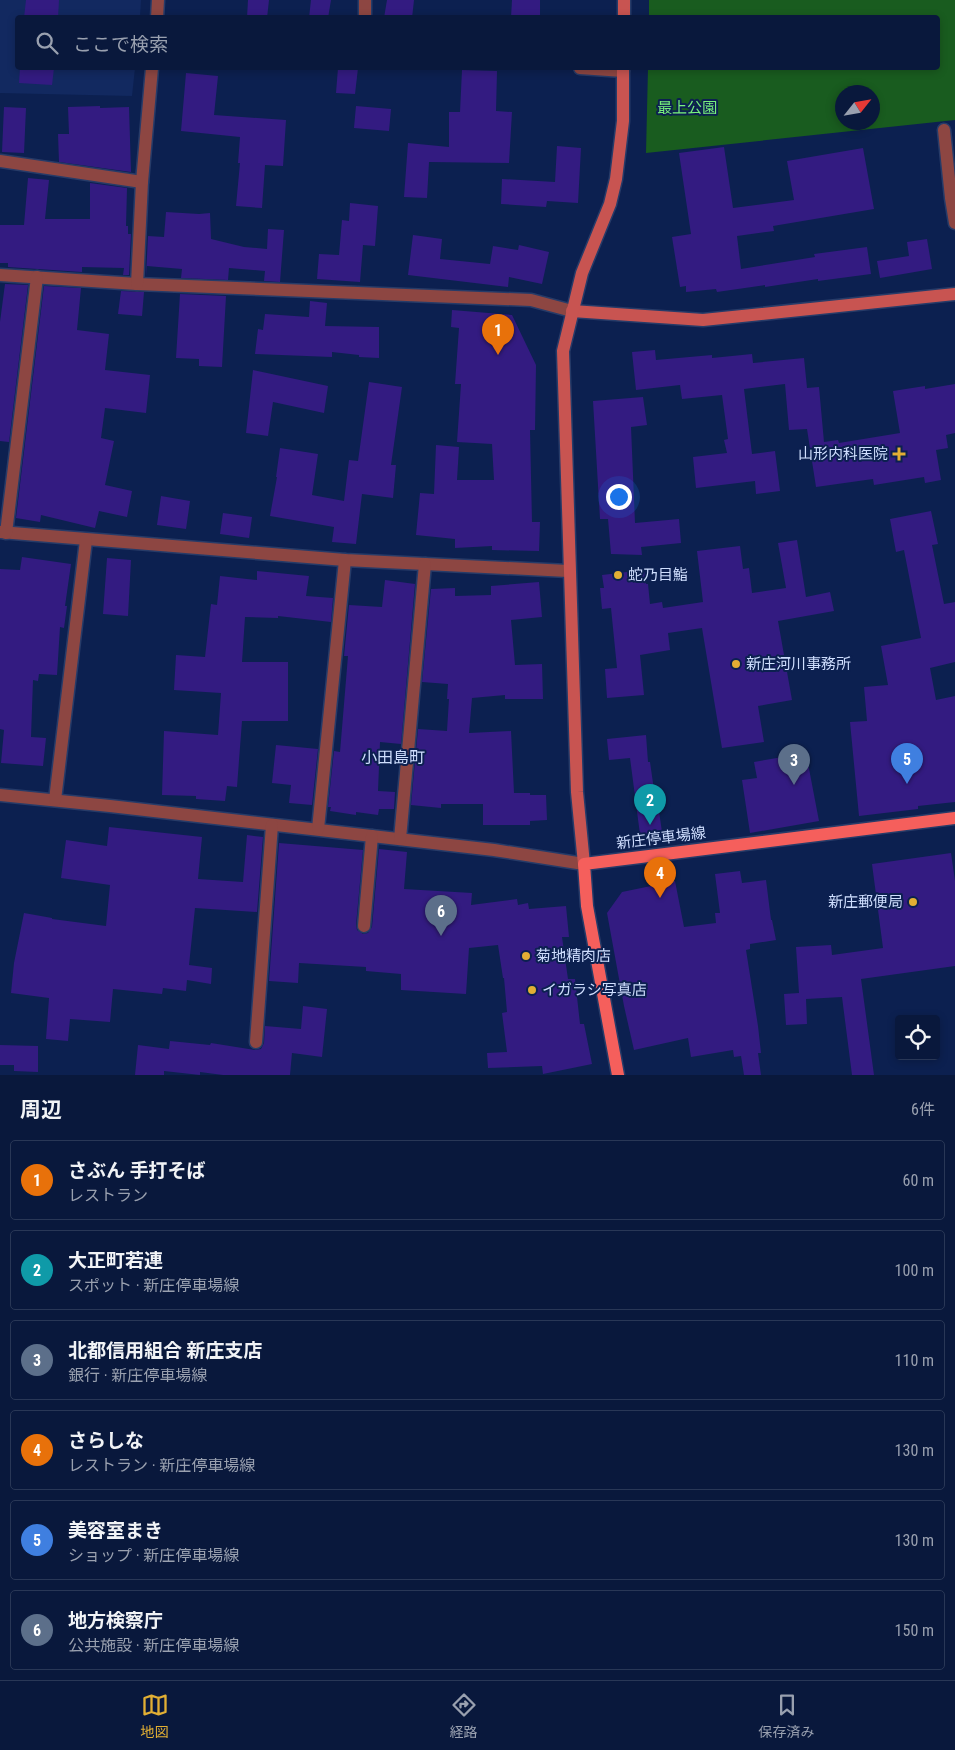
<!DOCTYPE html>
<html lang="ja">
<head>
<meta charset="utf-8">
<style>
  :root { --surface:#09183c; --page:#122143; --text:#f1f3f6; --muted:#99a0af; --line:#293756; --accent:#e2af34 }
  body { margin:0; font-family:"Roboto Condensed","Noto Sans JP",sans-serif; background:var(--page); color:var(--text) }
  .controls { position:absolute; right:15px; bottom:15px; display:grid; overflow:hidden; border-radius:5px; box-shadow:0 2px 8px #0003 }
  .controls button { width:45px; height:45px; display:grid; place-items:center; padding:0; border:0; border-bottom:1px solid var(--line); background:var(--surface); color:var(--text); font:25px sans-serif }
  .compass { position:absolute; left:835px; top:85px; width:45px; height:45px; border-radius:50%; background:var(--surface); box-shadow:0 2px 8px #0003; rotate:59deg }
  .you { position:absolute; left:618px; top:496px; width:18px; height:18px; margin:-12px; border:4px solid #fff; border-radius:50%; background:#1a73e8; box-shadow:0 0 0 8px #1a73e833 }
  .badge { display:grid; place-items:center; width:32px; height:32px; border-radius:50%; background:var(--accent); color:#fff; font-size:16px; font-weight:700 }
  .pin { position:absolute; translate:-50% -41px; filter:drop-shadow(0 1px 2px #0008) }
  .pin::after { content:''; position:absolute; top:26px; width:18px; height:15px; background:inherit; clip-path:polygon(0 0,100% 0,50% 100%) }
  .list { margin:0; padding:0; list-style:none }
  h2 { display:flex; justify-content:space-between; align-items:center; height:65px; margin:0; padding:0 20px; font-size:21px }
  h2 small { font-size:16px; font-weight:400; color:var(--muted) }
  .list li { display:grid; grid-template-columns:32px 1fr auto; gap:15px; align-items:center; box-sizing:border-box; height:80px; margin:0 10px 10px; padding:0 10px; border:1px solid var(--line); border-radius:5px }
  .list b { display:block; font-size:19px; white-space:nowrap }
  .list p { margin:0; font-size:16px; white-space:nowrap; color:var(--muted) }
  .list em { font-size:16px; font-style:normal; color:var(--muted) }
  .icon { flex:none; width:28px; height:28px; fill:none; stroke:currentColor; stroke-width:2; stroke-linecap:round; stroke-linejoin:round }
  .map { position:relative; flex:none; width:955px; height:1075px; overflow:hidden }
  .search { position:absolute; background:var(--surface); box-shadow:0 2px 8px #0003; left:15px; right:15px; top:15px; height:55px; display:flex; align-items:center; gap:12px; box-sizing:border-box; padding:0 18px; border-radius:5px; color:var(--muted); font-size:19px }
  .sheet { height:605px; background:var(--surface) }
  nav { display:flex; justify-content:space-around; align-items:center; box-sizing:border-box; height:70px; border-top:1px solid var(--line); background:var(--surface); font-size:14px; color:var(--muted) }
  nav a { display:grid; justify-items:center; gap:2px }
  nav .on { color:var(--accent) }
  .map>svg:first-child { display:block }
  .built { fill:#122960 }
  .green { fill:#195c1f; fill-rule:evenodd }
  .building { fill:#331b81 }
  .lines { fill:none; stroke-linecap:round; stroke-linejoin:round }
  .street-casing { stroke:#273b68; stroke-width:15 }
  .secondary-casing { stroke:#273b68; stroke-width:15 }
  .primary-casing { stroke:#273b68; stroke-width:15 }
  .street { stroke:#8d4642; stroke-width:12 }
  .secondary { stroke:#c85451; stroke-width:12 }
  .primary { stroke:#f55f5c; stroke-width:12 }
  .poi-dot { fill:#e2af34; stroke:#0c2050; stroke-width:2 }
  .labels { text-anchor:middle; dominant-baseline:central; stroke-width:4; stroke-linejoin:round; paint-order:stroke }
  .park-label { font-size:15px; fill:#78f07d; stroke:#0c2050 }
  .poi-label { font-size:15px; fill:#cfdefe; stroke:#0c2050; text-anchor:start }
  .street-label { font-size:15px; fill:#cfdefe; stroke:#0c2050 }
  .neighbourhood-label { font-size:16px; fill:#cfdefe; stroke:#0c2050 }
</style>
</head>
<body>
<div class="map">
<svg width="955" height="1075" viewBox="0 0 955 1075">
  <rect width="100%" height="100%" fill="#0c2050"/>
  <path class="built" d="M0,0H141L140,17L18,18V68H135L132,96L0,93Z"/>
  <path class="green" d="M649,0H955V120L646,153L648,68H938V18L649,17ZM842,92H872V122H842Z"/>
  <g class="building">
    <path d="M26,0H59L58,18H24Z"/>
    <path d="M248,0H269L267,18H247Z"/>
    <path d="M311,0H331L328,18H309Z"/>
    <path d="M387,0H414L412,18H384Z"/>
    <path d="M512,0H540V18H511Z"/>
    <path d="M20,68H54L52,85L19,83Z"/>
    <path d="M338,68H358L355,94L336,93Z"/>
    <path d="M462,70L497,71L496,111L512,112L509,163L429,162L427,198L404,197L408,143L449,147V112H460Z"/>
    <path d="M186,73L218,76L214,115L286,120L283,166L265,165L262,208L236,206L240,163H238L240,137L181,131Z"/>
    <path d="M100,106V108L129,107L131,172L59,162L58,134H69L68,107Z"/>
    <path d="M356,106L391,109L389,131L354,128Z"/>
    <path d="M4,107L26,108L24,153L2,152Z"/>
    <path d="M557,146L581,148L578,203L547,201L546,207L501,204L502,179L555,182Z"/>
    <path d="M724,147L733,208L794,200L787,161L863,148L874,209L773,226L774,231L737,236L741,269L815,257L814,254L867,247L871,274L818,281V279L765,287V285L717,292L716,289L686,292V286L680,287L672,237L691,234L679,153Z"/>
    <path d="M28,178L49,180L45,219H90V183L127,188L126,226H128V234H131L129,275H123L124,268L82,267V272L8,267V263H0V225H24Z"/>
    <path d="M350,203L378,206L375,246L363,245L360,282L317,279L319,254L339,255L342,220L349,221Z"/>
    <path d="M166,212L199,214L210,213L211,239L244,247L267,249L268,229L284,230L280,282L264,281L265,271L229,268L228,280L181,278L182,269L147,266L146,276L148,236L164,237Z"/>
    <path d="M413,235L442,239L440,259L490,264L493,246L518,250L519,245L549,252L542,284L509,277L508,287L408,275Z"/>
    <path d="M927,239L932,269L880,278L877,261L909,256L907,242Z"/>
    <path d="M5,284L28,285L9,442L0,441V322Z"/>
    <path d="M44,286L81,288L77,330L109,334L105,370L150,375L146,413L105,408L101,438L114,441L105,485L132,491L127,517L99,511L95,528L41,515L40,522L16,518Z"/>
    <path d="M121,291L144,292L142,316L118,314Z"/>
    <path d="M180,294L226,296L222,367L199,366V359L176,358Z"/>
    <path d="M310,301L327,303L325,326L379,327V358L359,357V355L332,352V357L255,354L258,329L263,330L265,314L309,317Z"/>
    <path d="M452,310L512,315L536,365L535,430H530L532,522H540L539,551L492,550V546L455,548V539L416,535L420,493L434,494L436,445L459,447L457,480H494L492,444L457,442L461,384H455L459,328L451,327Z"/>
    <path d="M655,350L656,360L712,355V358L752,354L753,363L804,358L807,388L819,387L824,442L838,440L839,443L900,433L893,391L925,386V389L955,384V433L946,435L948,448L936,450L941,480L925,483L924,477L874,485L873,479L816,487L807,429L789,430L785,384L744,389L752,454L775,451L780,491L756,494L755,481L696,488L693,457L727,453L724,440L728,439L722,395L682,399L680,385L636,390L632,352Z"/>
    <path d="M253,370L328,386L324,413L273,402L268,436L246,433Z"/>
    <path d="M369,382L402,387L391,465H396L393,498L362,494L356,544L332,542L334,527L270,516L277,477H276L280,448L318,454L312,495L344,501L349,460L358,461Z"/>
    <path d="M643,397L647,425L631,427L635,523L679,519L681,543L641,547L642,555L611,554L608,519H600L593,401Z"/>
    <path d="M161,496L190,501L186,529L157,525Z"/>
    <path d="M931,511L938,544L932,545L944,604L955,602V662L930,668L936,700L955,696V802L918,806V809L859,816L850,722L867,721L864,687L888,685L881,646L921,638L904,550L896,552L890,519Z"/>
    <path d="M223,513L252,517L249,538L220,534Z"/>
    <path d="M797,540L806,597L830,592L834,611L778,621L792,700L758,706L764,742L722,748L702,628L668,633L670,650L640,655L644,695L607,698L605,669L617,668L611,608L602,609L600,588H604L602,575L644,570L646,584H648L650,604L662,602L663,608L703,602L697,551L740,546L743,569L749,568L752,593L786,588L778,543Z"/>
    <path d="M22,557L71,564L65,606H67L64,628L60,627L57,675L39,674L38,681L33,680L31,737L46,738L43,766L1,763L4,730L0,729V569L20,570Z"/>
    <path d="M107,558L131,560L128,616L103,614Z"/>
    <path d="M257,571L309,576L306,596L333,598L331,622L278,616V618L245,617L242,662H288V721H242L237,787L227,786L225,801L196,799V796L162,795L164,731L218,735L221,693L174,690L176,655L205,657L211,604L217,605L220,576L257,580Z"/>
    <path d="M385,580L415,584L401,744L380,742L378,791L395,792L394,809H379L378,815L356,812V815L330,811L331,807H328L334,751L340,752L348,656H344L349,605L382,607Z"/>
    <path d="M539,582L542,617L511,620L515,665L542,664L543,699H505V695L472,698L469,733L511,731L514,793H530V795H546L547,820L530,821V825H483V804H441V808L411,805L418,729L447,731L449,699H447L448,684L422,682L431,589L455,588V596L491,595V586Z"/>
    <path d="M646,735L648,762H650L657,811H659L663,839L641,842L630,758L609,760L607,739Z"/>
    <path d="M276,745L318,749L312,805L289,803L291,785L272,783Z"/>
    <path d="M806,753L819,821L750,833L742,780L757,778L754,762Z"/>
    <path d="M109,827L202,837L198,879L243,882L247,835L263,837L257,912L195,908L189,965L212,968L211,984L187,980L186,991L163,988L162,994L113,989L110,1022L70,1019L68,1041L46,1039L49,998L11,993L14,963L24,913L52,918V919L106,926L110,885L61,878L66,840L107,846Z"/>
    <path d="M279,843L363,850L356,925L357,930L363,934L368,933L372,927L379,849L407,852L404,889L472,893L471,905L517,899L518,905L528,903L529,909L566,906L569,937H562L568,979H575L580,1024H584L592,1064L543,1074L542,1066L488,1068L487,1053L507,1052L502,1013L507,1012L504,978H503L498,945L469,948L466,994L401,990V974L366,971V967L299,963L298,983L269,981Z"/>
    <path d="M951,853L955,881V966L861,979L874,1075H852L842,997L806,999L807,1024L786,1025L784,994L799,993L796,947L831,945L832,955L883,948L872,864Z"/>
    <path d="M740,871L742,883L766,880L771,920H772L776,940L750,944V949L746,950L758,1026L761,1053H758L761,1075H744L741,1056L734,1057L733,1050L691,1057L688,1038L634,1050L624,1006L607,913L622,892L675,881L684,927L716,923L715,913H720L715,874Z"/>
    <path d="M303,1006L327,1009L322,1057L292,1053L290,1075H223L200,1072V1075L164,1071V1075H135L138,1045L169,1049L170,1041L210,1045L211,1043L255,1050L261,1049L264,1043L265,1026L301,1029Z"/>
    <path d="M0,1045L38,1046V1072L14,1071V1065H0Z"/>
  </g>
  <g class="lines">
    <defs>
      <g id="street">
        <path d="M157,18L158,0"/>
        <path d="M365,18V0"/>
        <path d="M580,68L623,71"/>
        <path d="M944,130L951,198L955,223"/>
        <path d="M0,161L142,182"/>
        <path d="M0,275L137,284L531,300L572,311"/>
        <path d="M137,284L142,182L152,68"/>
        <path d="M0,532L345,560L568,571"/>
        <path d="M6,533L37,277"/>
        <path d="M0,795L110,806L494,850L584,864"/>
        <path d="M55,800L86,540"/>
        <path d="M318,829L345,560"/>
        <path d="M400,839L425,564"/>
        <path d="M364,926L372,836"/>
        <path d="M256,1042L272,825"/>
      </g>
      <g id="secondary">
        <path d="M624,18V0"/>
        <path d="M572,311L703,320L955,294"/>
        <path d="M584,864L577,792L563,351L582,273L610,204L616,179L623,121V68"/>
      </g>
      <path id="primary" d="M618,1075L587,906L584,864L955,818"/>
    </defs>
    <use href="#street" class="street-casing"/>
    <use href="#secondary" class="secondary-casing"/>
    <use href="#primary" class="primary-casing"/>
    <use href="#street" class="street"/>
    <use href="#secondary" class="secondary"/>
    <use href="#primary" class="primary"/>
  </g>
  <g class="poi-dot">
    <path d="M896.5 446.5h5v5h5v5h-5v5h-5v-5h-5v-5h5z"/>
    <circle cx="618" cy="575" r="5"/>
    <circle cx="736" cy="664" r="5"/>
    <circle cx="913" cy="902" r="5"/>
    <circle cx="526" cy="956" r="5"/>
    <circle cx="532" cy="990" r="5"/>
  </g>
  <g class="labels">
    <g class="park-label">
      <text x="687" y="108">最上公園</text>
    </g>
    <g class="poi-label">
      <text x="888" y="454" text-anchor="end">山形内科医院</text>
      <text x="628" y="575">蛇乃目鮨</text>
      <text x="746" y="664">新庄河川事務所</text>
      <text x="903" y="902" text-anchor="end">新庄郵便局</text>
      <text x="536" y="956">菊地精肉店</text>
      <text x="542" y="990">イガラシ写真店</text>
    </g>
    <g class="street-label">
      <text transform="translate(661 838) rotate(-7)">新庄停車場線</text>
    </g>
    <g class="neighbourhood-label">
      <text x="393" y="757">小田島町</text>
    </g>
  </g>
</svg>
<div class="controls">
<button><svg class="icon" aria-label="locate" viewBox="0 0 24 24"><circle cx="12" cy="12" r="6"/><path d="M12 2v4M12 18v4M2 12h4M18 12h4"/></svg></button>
</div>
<svg class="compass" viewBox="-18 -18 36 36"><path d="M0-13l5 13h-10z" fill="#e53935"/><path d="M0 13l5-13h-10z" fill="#99a0af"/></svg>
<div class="you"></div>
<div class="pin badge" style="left:498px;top:355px;background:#e8710a">1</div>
<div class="pin badge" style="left:650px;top:825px;background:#0f9aa8">2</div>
<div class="pin badge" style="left:794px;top:785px;background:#5c6f8a">3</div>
<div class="pin badge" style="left:660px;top:898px;background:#e8710a">4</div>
<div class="pin badge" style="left:907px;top:784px;background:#3f7fe0">5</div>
<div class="pin badge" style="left:441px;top:936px;background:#5c6f8a">6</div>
<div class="search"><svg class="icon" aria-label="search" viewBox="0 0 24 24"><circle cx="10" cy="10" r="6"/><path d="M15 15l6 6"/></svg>ここで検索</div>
</div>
<section class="sheet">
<h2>周辺<small>6件</small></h2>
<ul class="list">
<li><span class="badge" style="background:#e8710a">1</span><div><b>さぶん 手打そば</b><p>レストラン</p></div><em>60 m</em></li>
<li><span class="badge" style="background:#0f9aa8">2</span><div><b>大正町若連</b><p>スポット · 新庄停車場線</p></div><em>100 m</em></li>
<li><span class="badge" style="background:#5c6f8a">3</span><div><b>北都信用組合 新庄支店</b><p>銀行 · 新庄停車場線</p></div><em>110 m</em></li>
<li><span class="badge" style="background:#e8710a">4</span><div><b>さらしな</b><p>レストラン · 新庄停車場線</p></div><em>130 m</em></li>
<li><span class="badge" style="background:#3f7fe0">5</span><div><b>美容室まき</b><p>ショップ · 新庄停車場線</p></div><em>130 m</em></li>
<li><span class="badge" style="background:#5c6f8a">6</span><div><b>地方検察庁</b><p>公共施設 · 新庄停車場線</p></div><em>150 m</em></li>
</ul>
</section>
<nav>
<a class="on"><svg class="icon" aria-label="map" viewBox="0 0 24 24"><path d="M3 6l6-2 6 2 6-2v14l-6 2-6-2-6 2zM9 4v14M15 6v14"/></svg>地図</a>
<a><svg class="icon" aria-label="directions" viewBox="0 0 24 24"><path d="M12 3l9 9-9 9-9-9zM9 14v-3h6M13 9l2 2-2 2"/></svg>経路</a>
<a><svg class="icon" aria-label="saved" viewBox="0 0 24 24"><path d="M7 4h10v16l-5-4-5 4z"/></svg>保存済み</a>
</nav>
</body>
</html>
